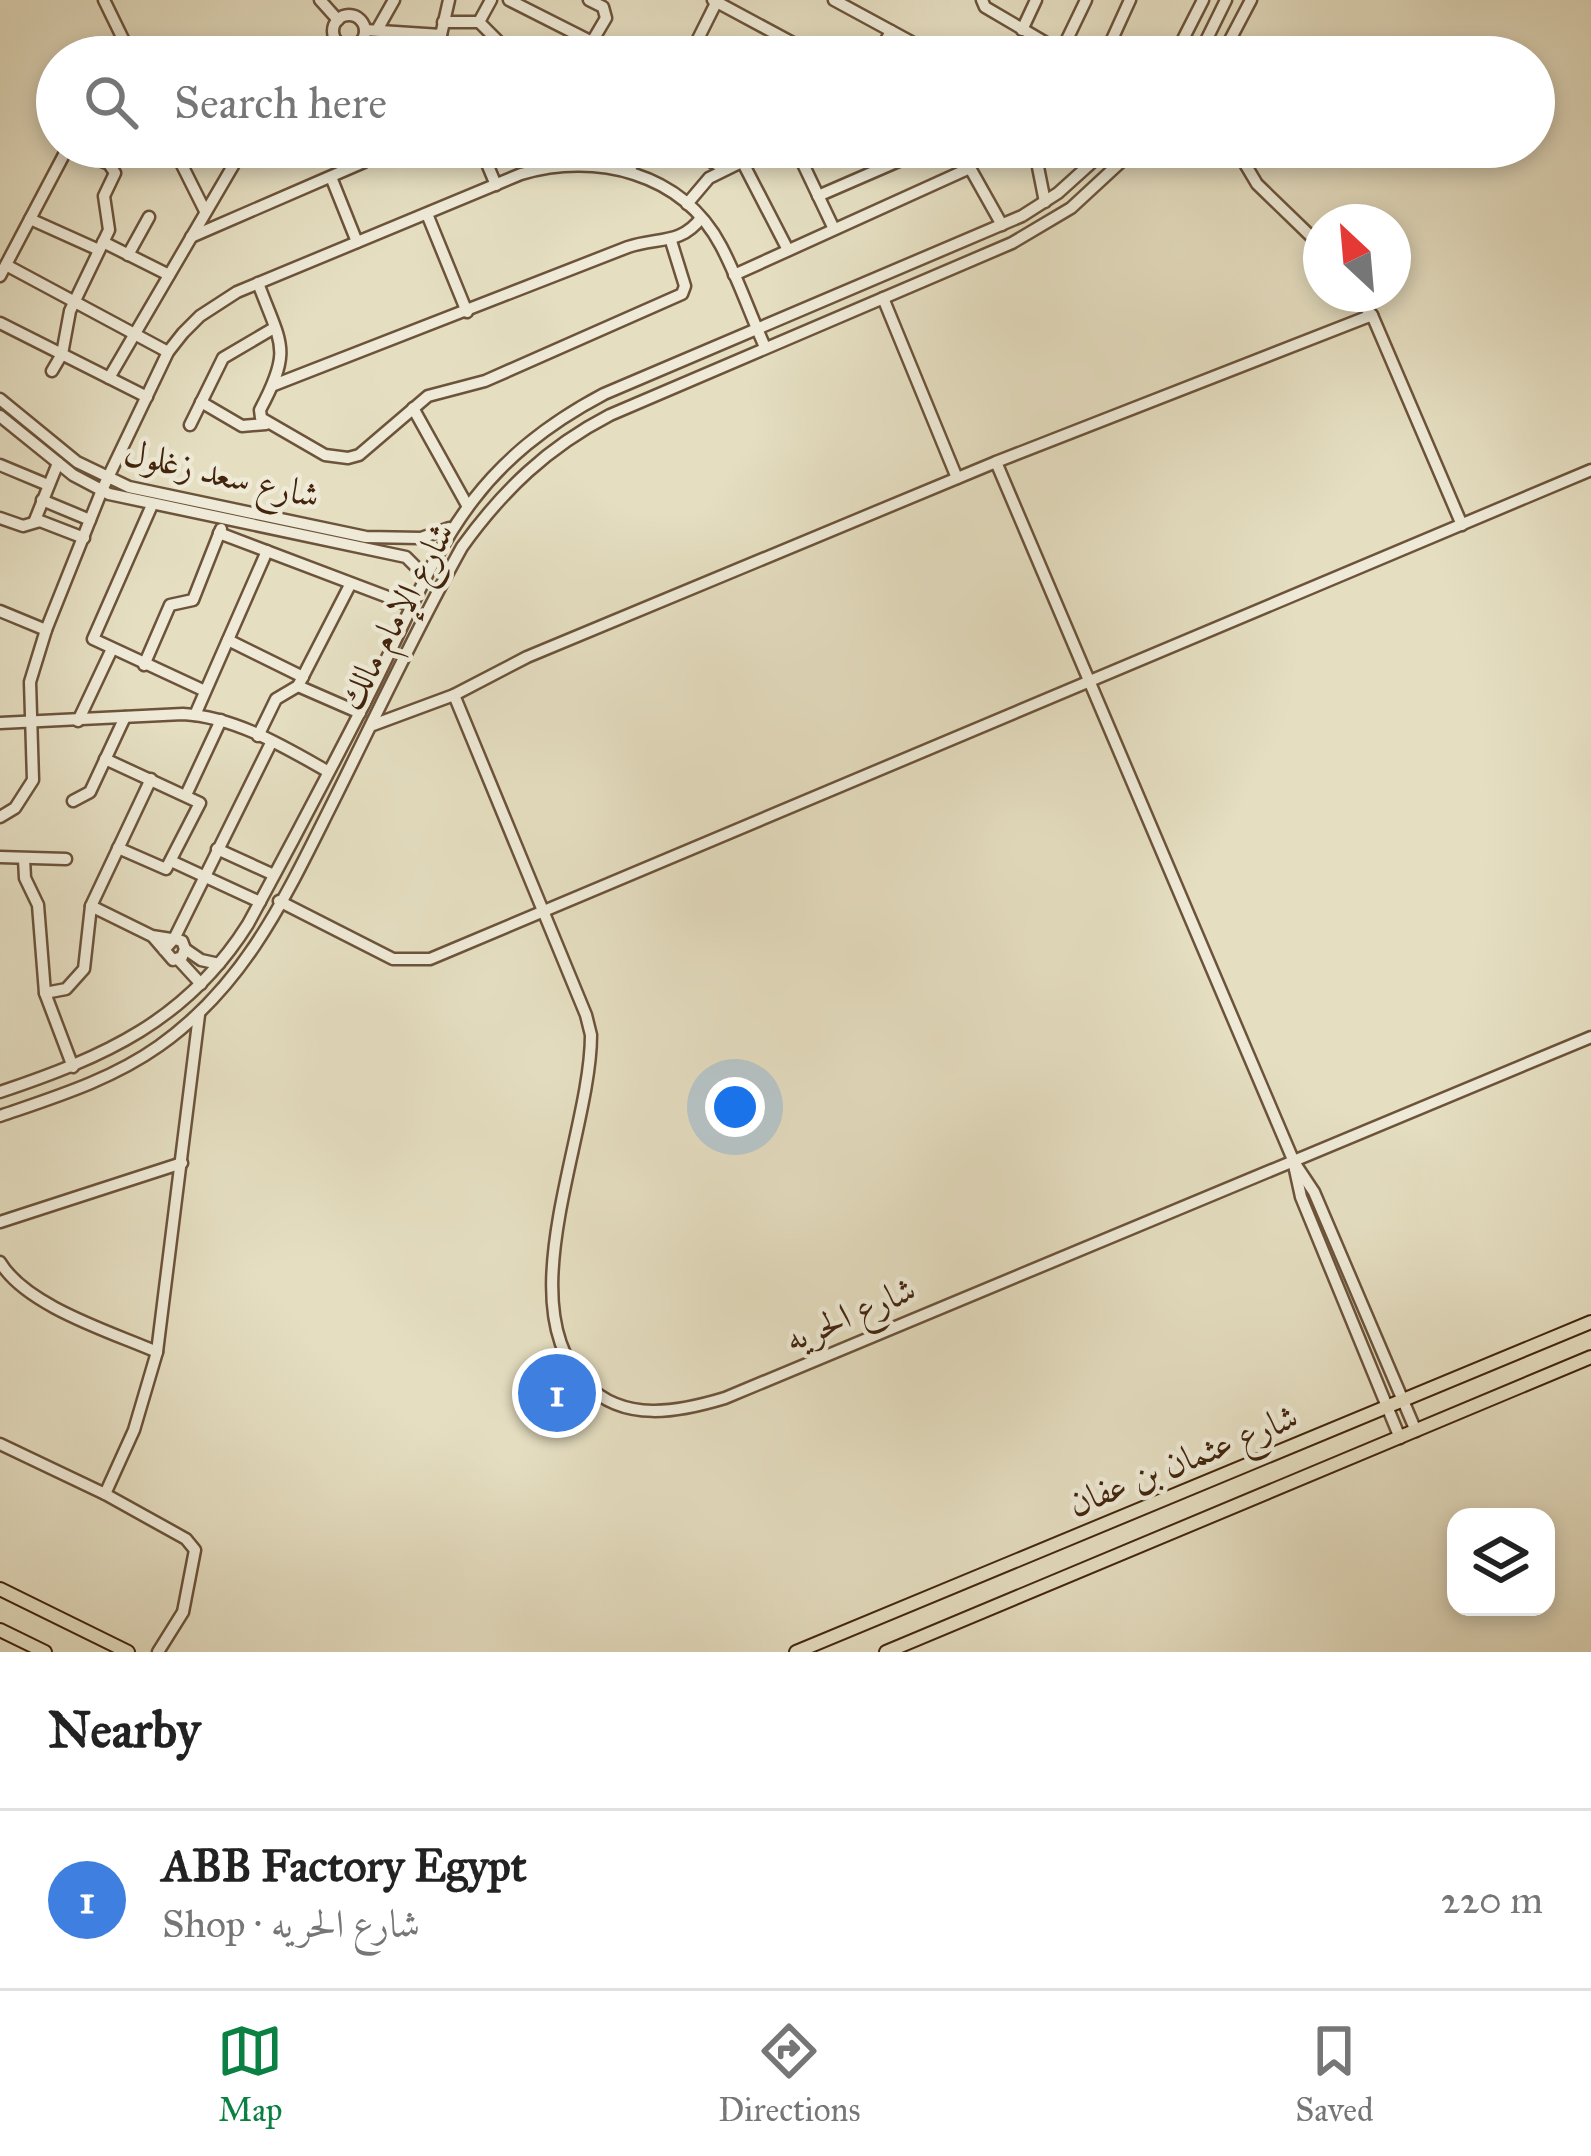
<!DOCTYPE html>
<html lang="en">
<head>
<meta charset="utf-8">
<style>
  :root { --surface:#fff; --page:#f2f2f2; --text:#222; --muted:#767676; --line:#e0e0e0; --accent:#0b8043 }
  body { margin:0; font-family:"IM FELL Great Primer",Amiri,serif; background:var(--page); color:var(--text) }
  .controls { position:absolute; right:36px; bottom:36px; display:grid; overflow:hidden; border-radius:24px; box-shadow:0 6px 18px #0003 }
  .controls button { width:108px; height:108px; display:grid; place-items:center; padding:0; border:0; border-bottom:3px solid var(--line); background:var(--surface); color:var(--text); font:60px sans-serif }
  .compass { position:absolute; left:1303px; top:204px; width:108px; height:108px; border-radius:50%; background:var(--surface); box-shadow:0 6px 18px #0003; rotate:334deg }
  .you { position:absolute; left:735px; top:1107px; width:42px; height:42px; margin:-30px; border:9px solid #fff; border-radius:50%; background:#1a73e8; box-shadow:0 0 0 18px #1a73e833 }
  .badge { display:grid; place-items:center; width:78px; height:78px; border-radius:50%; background:var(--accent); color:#fff; font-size:39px; font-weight:700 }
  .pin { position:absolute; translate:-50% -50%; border:6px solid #fff; box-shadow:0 3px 12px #0006 }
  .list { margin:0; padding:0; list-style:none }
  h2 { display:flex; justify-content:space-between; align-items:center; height:156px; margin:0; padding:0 48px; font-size:51px }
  h2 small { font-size:39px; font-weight:400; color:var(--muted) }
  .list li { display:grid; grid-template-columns:78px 1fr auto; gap:36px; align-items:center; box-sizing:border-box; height:180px; padding:0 48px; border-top:3px solid var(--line) }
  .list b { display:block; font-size:45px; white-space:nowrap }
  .list p { margin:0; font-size:39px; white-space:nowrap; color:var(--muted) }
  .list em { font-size:39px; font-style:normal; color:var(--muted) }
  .icon { flex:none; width:66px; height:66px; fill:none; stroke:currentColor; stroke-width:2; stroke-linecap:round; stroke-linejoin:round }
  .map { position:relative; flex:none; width:1591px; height:1652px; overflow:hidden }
  .search { position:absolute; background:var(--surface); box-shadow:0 6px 18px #0003; left:36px; right:36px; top:36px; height:132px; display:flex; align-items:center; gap:30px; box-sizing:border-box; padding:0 42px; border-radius:66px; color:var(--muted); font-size:45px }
  .sheet { height:336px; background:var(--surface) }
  nav { display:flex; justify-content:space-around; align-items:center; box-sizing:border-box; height:168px; border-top:3px solid var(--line); background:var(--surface); font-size:33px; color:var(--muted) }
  nav a { display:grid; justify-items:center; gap:6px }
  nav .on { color:var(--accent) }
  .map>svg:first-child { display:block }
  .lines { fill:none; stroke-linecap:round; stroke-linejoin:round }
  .minor-casing { stroke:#6c533a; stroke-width:15 }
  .major-casing { stroke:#43250d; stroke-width:16 }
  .minor { stroke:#eeead7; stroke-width:10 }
  .major { stroke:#e5dec1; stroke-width:12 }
  .labels { text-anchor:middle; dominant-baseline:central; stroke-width:9; stroke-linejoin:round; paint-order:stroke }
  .street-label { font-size:36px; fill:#43250d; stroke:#eeead7 }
</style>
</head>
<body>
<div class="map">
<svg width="1591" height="1652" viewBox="0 0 1591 1652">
  <rect width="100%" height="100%" fill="#e5dec1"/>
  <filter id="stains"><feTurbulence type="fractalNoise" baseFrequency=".00167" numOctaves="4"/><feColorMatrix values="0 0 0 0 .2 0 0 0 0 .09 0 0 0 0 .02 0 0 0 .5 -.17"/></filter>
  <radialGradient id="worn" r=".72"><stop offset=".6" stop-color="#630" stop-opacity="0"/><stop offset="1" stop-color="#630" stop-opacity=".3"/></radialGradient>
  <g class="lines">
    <defs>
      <g id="minor">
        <path d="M104,0L124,41L119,57"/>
        <path d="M320,0L338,20"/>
        <path d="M509,0L592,42"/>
        <path d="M713,0L819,57"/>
        <path d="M834,0L939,57"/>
        <path d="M982,0L985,7L1070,57"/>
        <circle cx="349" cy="31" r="16"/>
        <path d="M443,22H479L514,57"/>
        <path d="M479,22L491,0"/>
        <path d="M365,30L441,35"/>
        <path d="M377,30L394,0"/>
        <path d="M1022,30L1036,0"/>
        <path d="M697,42L725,57"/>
        <path d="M1061,52L1086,0"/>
        <path d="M324,57L339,44"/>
        <path d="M443,57L441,35L449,0"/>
        <path d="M583,57L606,18L603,7L589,0"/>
        <path d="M689,57L716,3"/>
        <path d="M877,57L891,31"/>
        <path d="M1104,57L1130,0"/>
        <path d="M1174,57L1203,0"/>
        <path d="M1198,57L1226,0"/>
        <path d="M1221,57L1251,0"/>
        <path d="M173,147L205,211"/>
        <path d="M480,147L496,185"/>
        <path d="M683,147L724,168"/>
        <path d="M795,147L834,229"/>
        <path d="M965,147L970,168L1002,225"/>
        <path d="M1034,147L1045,202"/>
        <path d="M1075,147L1103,153"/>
        <path d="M1235,147L1257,184L1321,246"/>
        <path d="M742,161L788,250"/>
        <path d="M629,171L641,147"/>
        <path d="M331,177L357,242"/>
        <path d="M818,196L931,147"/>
        <path d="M687,204L709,178L772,147"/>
        <path d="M427,214L467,312"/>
        <path d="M30,219L99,250"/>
        <path d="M191,237L364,162L372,147"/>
        <path d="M103,242L169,275"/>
        <path d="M128,255L149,217"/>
        <path d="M6,265L168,352"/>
        <path d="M734,275L970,168"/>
        <path d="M0,276L68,147"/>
        <path d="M258,283C281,345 293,348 260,410L261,418L325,455L348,458L359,455L428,396L485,381L682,294L685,286L671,241"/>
        <path d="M1353,294L1372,315"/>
        <path d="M883,298L957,478"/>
        <path d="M0,323L147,397"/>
        <path d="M52,371L62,354L70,311L109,230L104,196L115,173L109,164L69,147"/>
        <path d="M109,378L244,147"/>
        <path d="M274,385L628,247C657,237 681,245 701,218"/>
        <path d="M0,399L77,462L129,487L366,537L421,538L449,528"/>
        <path d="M201,402L242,426L266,424"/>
        <path d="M413,408L467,505"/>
        <path d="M0,416L73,475L109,494L406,557L424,575"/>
        <path d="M190,425L223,358L274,328"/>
        <path d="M996,462L527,657L454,695L586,1015L591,1035C591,1135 507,1306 586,1384C624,1423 679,1412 725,1398L1591,1037"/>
        <path d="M0,465L48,485"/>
        <path d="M42,500L90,520"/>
        <path d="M152,505L93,639L205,691"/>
        <path d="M0,518L23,526L40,521L84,538"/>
        <path d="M35,520L58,463"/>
        <path d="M219,533L409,605"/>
        <path d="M0,611L46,630"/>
        <path d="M228,640L303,677"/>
        <path d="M144,665L170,605L193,600L221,529"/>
        <path d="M298,686L360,713"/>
        <path d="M195,715L267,551"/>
        <path d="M78,721L111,651"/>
        <path d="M0,723L183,714C235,717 283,746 327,771"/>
        <path d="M373,725L454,695"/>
        <path d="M258,736L276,699L298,686L350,585"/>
        <path d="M105,759L200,803L166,869L118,848"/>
        <path d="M186,795L221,720"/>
        <path d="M73,801L90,792L125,717"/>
        <path d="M0,817L15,808L33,780L30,682L46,630L102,490L168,352L183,333L200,316L237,292L521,174C595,152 682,172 721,246C738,278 750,314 765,347"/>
        <path d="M217,849L274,875"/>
        <path d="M0,857L66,859"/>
        <path d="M24,859L25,878L38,905L45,993L73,1067"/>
        <path d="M171,861L260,902"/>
        <path d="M279,901L393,959H430L1591,470"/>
        <path d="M91,906L152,936L171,939"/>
        <path d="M154,938L173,960L182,957L185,949L182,941L174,939L164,950"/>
        <path d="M174,939L271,743"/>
        <path d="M185,949L201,960L219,964"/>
        <path d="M178,959L201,984"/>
        <path d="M45,993L66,989L84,969L91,906L151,779"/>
        <path d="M0,1092C104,1057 187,1021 248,924C286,854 323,784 359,714C434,572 449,476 604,394L1022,216L1058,193L1109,147"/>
        <path d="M0,1116C55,1097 111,1080 159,1046C244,986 284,900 329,810C373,722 414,633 462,547C503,490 548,447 610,415L1012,243L1071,208L1137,147"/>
        <path d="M1294,1165L1301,1197L1400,1438"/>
        <path d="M0,1222L182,1163"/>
        <path d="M0,1262C26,1306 111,1332 157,1352"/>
        <path d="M1416,1431L1314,1192L1294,1162L996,462L1372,315L1462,525"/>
        <path d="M0,1444L105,1494L134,1430L157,1352L199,1015"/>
        <path d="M105,1494L186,1539L195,1550L183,1612L158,1652"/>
      </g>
      <g id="major">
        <path d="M0,1589L128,1652"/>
        <path d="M0,1630L45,1652"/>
        <path d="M796,1652L1591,1322"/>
        <path d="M886,1652L1591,1357"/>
      </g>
    </defs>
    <use href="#minor" class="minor-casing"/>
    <use href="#major" class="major-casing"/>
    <use href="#minor" class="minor"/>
    <use href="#major" class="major"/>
  </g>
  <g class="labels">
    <g class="street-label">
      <text transform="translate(222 474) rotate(13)">شارع سعد زغلول</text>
      <text transform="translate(396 616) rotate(-62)">شارع الإمام مالك</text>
      <text transform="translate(850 1314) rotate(-23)">شارع الحريه</text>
      <text transform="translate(1183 1460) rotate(-22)">شارع عثمان بن عفان</text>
    </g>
  </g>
  <rect width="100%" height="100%" filter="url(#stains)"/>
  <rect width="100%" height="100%" fill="url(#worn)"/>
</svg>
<div class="controls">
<button><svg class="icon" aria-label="layers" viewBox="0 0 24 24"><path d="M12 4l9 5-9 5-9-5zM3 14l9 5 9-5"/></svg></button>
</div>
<svg class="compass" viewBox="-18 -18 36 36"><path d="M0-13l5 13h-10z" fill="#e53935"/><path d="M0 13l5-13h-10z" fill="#767676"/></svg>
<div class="you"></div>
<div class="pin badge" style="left:557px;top:1393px;background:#3f7fe0">1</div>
<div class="search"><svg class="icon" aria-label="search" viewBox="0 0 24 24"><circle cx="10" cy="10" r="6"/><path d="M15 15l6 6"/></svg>Search here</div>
</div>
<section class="sheet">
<h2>Nearby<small></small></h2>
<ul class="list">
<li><span class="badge" style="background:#3f7fe0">1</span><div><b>ABB Factory Egypt</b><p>Shop · شارع الحريه</p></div><em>220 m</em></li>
</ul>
</section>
<nav>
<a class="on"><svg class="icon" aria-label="map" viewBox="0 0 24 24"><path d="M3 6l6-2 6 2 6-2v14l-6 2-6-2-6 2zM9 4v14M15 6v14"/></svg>Map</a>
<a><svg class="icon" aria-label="directions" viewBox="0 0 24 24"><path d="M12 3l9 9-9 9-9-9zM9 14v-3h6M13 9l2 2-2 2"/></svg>Directions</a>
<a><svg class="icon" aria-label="saved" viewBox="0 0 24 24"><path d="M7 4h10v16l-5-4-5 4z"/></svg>Saved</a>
</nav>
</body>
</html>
